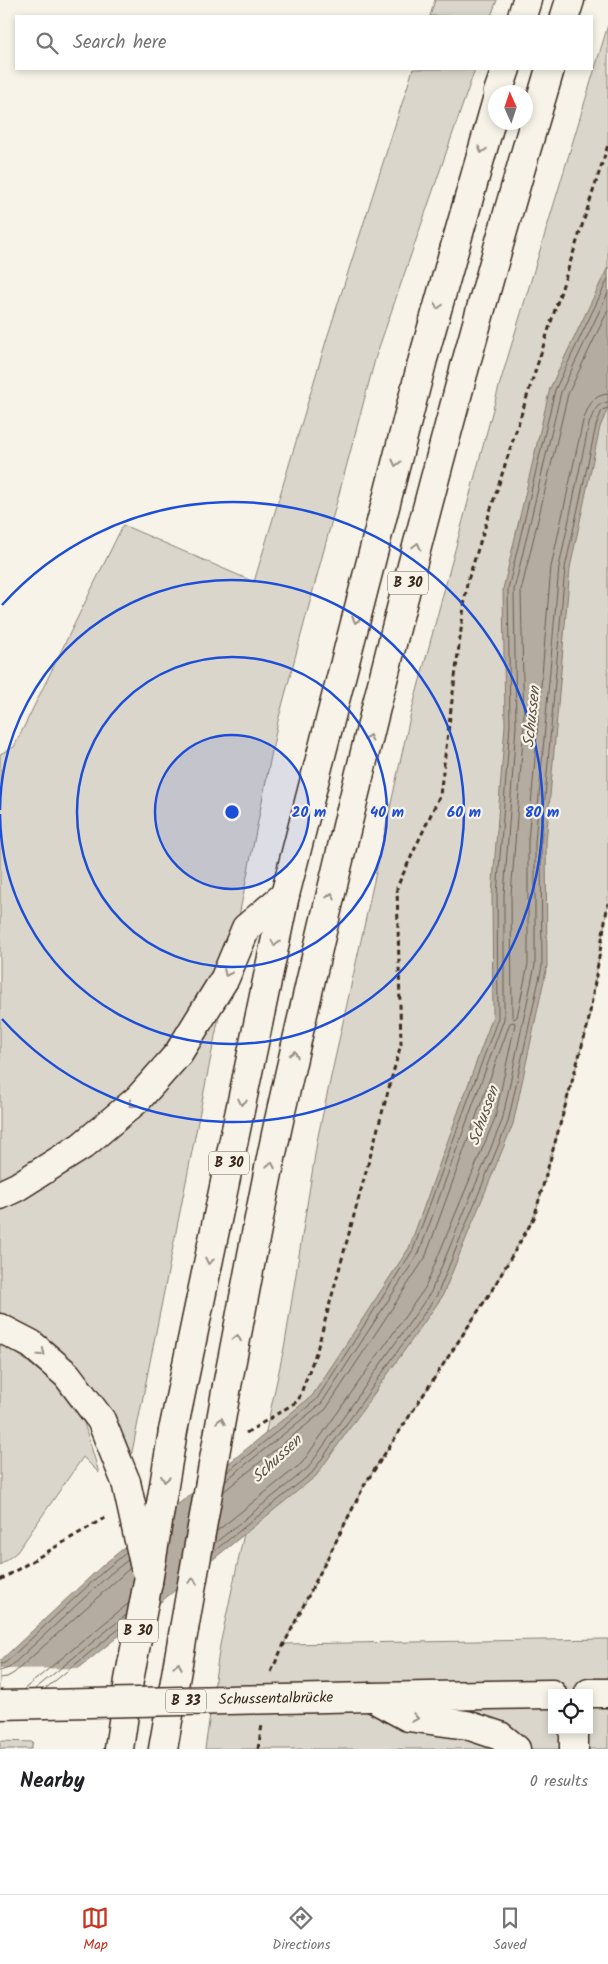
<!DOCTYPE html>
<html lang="en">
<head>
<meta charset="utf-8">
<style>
  :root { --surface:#fff; --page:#f2f2f2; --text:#202124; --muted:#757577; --line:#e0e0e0; --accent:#c8321e }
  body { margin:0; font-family:Kalam,sans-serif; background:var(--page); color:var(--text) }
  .controls { position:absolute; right:15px; bottom:15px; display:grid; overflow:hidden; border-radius:0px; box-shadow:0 2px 8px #0003 }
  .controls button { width:45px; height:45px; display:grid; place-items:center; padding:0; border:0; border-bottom:1px solid var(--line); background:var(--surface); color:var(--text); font:25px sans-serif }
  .compass { position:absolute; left:488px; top:85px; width:45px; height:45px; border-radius:50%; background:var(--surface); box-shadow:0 2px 8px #0003; rotate:357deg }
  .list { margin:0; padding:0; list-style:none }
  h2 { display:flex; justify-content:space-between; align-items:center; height:65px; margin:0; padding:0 20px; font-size:21px }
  h2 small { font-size:16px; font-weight:400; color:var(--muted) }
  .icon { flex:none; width:28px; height:28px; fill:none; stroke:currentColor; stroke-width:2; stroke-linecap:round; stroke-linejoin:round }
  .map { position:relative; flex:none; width:608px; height:1749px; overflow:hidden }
  .search { position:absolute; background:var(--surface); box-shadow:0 2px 8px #0003; left:15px; right:15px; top:15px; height:55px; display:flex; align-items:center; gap:12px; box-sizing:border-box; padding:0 18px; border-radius:0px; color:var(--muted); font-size:19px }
  .sheet { height:145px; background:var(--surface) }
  nav { display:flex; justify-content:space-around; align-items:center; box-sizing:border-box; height:70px; border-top:1px solid var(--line); background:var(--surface); font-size:14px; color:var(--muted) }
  nav a { display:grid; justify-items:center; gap:2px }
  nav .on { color:var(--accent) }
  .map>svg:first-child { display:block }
  .green { fill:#dbd6cb; stroke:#8b8074; fill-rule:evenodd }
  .water { fill:#b4aca0; stroke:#84786c }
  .pier { fill:#f7f3e8 }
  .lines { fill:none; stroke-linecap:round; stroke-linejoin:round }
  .shore { stroke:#6b5e52; stroke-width:1 }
  .primary-casing { stroke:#3b2a1e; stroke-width:31 }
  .trunk-casing { stroke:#3b2a1e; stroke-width:31 }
  .path { stroke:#3b2a1e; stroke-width:3; stroke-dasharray:5 4; stroke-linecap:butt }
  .primary { stroke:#f7f3e8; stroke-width:28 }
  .trunk { stroke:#f7f3e8; stroke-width:28 }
  .primary-bridge-casing { stroke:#3b2a1e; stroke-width:31; stroke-linecap:butt }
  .trunk-bridge-casing { stroke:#3b2a1e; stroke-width:31; stroke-linecap:butt }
  .primary-bridge { stroke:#f7f3e8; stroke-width:28 }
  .trunk-bridge { stroke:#f7f3e8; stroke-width:28 }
  .oneway { stroke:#998e83 }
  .ring { fill:none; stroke:#1d4ed8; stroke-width:2.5 }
  .labels { text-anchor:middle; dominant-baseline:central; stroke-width:4.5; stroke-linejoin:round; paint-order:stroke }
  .shield { fill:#f7f3e8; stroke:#73665b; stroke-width:1 }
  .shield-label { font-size:14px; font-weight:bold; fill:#3b2a1e }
  .street-label { font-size:15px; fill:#3b2a1e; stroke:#f7f3e8 }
  .water-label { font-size:16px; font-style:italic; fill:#5f5145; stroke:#f7f3e8 }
  .centre { fill:#1d4ed8; stroke:#f7f3e8; stroke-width:2.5 }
  .ring-label { font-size:15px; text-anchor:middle; font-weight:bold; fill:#1d4ed8; stroke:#f7f3e8; stroke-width:4.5; stroke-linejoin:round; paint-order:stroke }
</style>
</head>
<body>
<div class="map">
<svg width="608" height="1749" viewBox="0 0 608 1749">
  <rect width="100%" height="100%" fill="#f7f3e8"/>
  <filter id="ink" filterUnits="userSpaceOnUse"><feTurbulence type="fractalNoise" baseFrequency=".02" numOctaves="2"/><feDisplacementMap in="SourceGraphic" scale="10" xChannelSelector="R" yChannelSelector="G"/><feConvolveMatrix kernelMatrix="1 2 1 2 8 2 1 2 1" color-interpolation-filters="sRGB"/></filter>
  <g filter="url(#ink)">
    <g class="green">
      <path d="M435,0H497L491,16H430Z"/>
      <path d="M608,25V903L588,1024L534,1218L492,1290L365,1484L284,1644L608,1639V1749H205L220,1645L285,1343L318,1136L410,717L500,383ZM552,1693H589V1730H552Z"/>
      <path d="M413,69H475L376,356L278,721L126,1482L101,1420L0,1328V754L14,747L123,525L254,582L327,338Z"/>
      <path d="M0,1343L5,1344L53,1382L84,1423L99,1473L83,1457L17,1552L0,1565Z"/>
      <path d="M0,1741L33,1742L31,1749H0Z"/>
    </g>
    <path class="water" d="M608,267V408L600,427L570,568L546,842L547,966L513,1124L442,1297L316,1476L0,1732V1661L103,1565L312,1396L409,1248L493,1016L492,895L505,725L503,589L550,388Z"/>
    <path class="pier" d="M83,1668L5,1732H0V1669Z"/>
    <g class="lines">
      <g class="shore">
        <path d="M608,310L568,394L521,591L524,726L511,895L512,1017L514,1019L517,1017L528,964V842L551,567L583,421C588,407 592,395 608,394"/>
        <path d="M227,1472L316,1400L413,1250L498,1018L497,895L510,725L508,589L555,390L608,279"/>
        <path d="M225,1481L321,1404L419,1253L504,1019V895L516,726L514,590L561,392L608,293"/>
        <path d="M217,1531L302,1463L425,1288L495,1118L515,1024L514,1022L510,1023L425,1258L326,1409L223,1492"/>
        <path d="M215,1543L308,1468L431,1292L502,1121L535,965V842L559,567L589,424C593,414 595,403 608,402"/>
        <path d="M213,1552L312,1473L437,1295L508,1122L542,966L541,842L565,568L596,426L602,410L608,408"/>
        <path d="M0,1664L5,1663L106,1569L126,1553"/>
        <path d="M0,1671L9,1668L110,1574L128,1560"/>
        <path d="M0,1678L7,1677L14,1673L130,1568"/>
        <path d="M35,1689L126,1615"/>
        <path d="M45,1689L125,1624"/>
        <path d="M23,1690L129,1603"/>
      </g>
      <defs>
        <g id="primary">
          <path d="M589,1693H608"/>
          <path d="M371,1697L552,1694"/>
        </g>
        <g id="trunk">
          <path d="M522,16L527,0"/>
          <path d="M565,16L570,0"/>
          <path d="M498,92L506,69"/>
          <path d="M0,1195L17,1187L82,1146L138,1099L178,1054L225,978L246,928L285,895"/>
          <path d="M0,1328L31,1344L67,1375L101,1420L126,1482"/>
          <path d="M227,1386C246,1290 262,1194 284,1098C361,753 449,408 550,69"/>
          <path d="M173,1431L285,895L423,359L496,103"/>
          <path d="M371,1697L408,1717L467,1725L500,1736L516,1749"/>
          <path d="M574,1730V1749"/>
          <path d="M119,1749L129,1680L148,1582"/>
          <path d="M163,1749L184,1629"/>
        </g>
      </defs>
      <use href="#primary" class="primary-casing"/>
      <use href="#trunk" class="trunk-casing"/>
      <g class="path">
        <path d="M246,1433L298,1401L317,1350L401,1044L397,887L440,795L467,583L608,145"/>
        <path d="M0,1580L106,1517"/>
        <path d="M271,1672L284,1644L365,1484L492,1290L534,1218L588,1024L608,903"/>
        <path d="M258,1749L262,1725"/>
      </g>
      <use href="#primary" class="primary"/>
      <use href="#trunk" class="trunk"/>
      <defs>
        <g id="primary-bridge">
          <path id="s1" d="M0,1705L371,1697"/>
        </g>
        <g id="trunk-bridge">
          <path d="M126,1482L145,1568"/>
          <path d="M148,1582L173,1431"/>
          <path d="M184,1629L227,1386"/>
        </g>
      </defs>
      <use href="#primary-bridge" class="primary-bridge-casing"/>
      <use href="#trunk-bridge" class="trunk-bridge-casing"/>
      <use href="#primary-bridge" class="primary-bridge"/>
      <use href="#trunk-bridge" class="trunk-bridge"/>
    </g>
    <defs><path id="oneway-chevron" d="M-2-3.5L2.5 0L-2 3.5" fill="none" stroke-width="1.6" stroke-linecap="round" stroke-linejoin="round" transform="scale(1.25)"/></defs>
    <g class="oneway">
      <use href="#oneway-chevron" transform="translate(482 150) rotate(106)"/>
      <use href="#oneway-chevron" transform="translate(438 306) rotate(106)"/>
      <use href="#oneway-chevron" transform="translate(396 463) rotate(104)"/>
      <use href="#oneway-chevron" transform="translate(417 546) rotate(-75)"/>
      <use href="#oneway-chevron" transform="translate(356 620) rotate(104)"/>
      <use href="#oneway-chevron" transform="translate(369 738) rotate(-76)"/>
      <use href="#oneway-chevron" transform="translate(331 896) rotate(-77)"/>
      <use href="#oneway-chevron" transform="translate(275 943) rotate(102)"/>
      <use href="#oneway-chevron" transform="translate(227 973) rotate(115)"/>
      <use href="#oneway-chevron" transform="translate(294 1054) rotate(-77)"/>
      <use href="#oneway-chevron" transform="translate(242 1102) rotate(102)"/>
      <use href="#oneway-chevron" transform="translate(132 1104) rotate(139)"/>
      <use href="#oneway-chevron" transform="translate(271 1165) rotate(-79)"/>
      <use href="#oneway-chevron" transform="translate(209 1261) rotate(102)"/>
      <use href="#oneway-chevron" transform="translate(237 1338) rotate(-79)"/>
      <use href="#oneway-chevron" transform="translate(42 1353) rotate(40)"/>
      <use href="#oneway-chevron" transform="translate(221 1421) rotate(-80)"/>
      <use href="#oneway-chevron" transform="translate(165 1479) rotate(100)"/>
      <use href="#oneway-chevron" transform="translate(193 1581) rotate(-80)"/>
      <use href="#oneway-chevron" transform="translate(178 1666) rotate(-80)"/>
      <use href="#oneway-chevron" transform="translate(415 1718) rotate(10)"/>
    </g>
  </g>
  <circle cx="232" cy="812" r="77" fill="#1d4ed8" fill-opacity=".12"/>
  <g class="ring">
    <circle cx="232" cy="812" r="77"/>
    <circle cx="232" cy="812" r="155"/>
    <path d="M0 810A232 232 0 1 1 0 814"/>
    <path d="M2 605A310 310 0 1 1 2 1019"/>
  </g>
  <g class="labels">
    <g class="shield">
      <rect x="388" y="571.5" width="40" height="23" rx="4"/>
      <rect x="209" y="1151.5" width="40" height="23" rx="4"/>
      <rect x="118" y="1619.5" width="40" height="23" rx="4"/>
      <rect x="166" y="1689.5" width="40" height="23" rx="4"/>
    </g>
    <g class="shield-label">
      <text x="408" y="583">B 30</text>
      <text x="229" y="1163">B 30</text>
      <text x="138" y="1631">B 30</text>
      <text x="186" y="1701">B 33</text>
    </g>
    <g class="street-label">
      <text stroke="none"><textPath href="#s1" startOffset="276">Schussentalbrücke</textPath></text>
    </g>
    <g class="water-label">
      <text transform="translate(532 717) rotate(-84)">Schussen</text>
      <text transform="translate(484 1116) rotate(-70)">Schussen</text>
      <text transform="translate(277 1459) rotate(-43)">Schussen</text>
    </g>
  </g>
  <circle cx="232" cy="812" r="8" class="centre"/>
  <g class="ring-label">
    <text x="309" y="817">20 m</text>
    <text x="387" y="817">40 m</text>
    <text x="464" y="817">60 m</text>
    <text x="542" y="817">80 m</text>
  </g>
</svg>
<div class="controls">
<button><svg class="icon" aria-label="locate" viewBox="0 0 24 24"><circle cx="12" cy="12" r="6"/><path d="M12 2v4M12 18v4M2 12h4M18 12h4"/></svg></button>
</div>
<svg class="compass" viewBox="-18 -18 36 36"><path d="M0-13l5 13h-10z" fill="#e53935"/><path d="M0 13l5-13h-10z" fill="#757577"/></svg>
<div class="search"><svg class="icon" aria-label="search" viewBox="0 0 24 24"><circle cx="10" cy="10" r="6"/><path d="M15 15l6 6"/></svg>Search here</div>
</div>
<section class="sheet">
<h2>Nearby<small>0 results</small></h2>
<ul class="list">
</ul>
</section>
<nav>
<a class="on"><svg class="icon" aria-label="map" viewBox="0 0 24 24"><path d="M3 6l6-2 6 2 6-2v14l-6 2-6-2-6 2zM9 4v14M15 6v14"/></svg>Map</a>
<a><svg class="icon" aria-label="directions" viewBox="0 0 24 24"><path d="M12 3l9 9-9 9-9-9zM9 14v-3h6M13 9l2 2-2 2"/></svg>Directions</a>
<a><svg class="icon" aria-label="saved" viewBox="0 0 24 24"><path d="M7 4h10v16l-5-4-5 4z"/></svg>Saved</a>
</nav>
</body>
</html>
